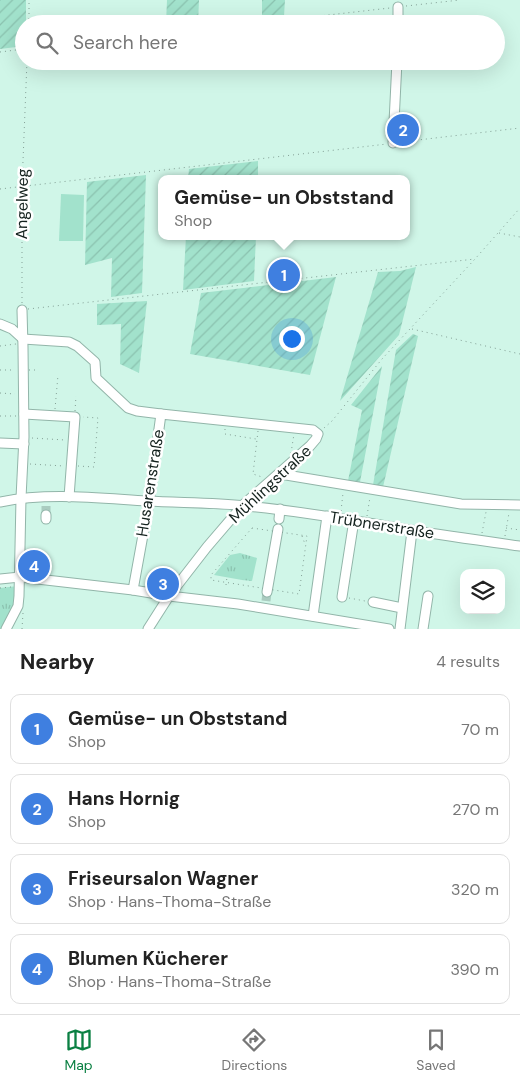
<!DOCTYPE html>
<html lang="en">
<head>
<meta charset="utf-8">
<style>
  :root { --surface:#fff; --page:#f2f2f2; --text:#222; --muted:#767676; --line:#e0e0e0; --accent:#0b8043 }
  body { margin:0; font-family:"DM Sans",sans-serif; background:var(--page); color:var(--text) }
  .controls { position:absolute; right:15px; bottom:15px; display:grid; overflow:hidden; border-radius:10px; box-shadow:0 5px 20px #0002 }
  .controls button { width:45px; height:45px; display:grid; place-items:center; padding:0; border:0; border-bottom:1px solid var(--line); background:var(--surface); color:var(--text); font:25px sans-serif }
  .you { position:absolute; left:291px; top:338px; width:18px; height:18px; margin:-12px; border:4px solid #fff; border-radius:50%; background:#1a73e8; box-shadow:0 0 0 8px #1a73e833 }
  .badge { display:grid; place-items:center; width:32px; height:32px; border-radius:50%; background:var(--accent); color:#fff; font-size:16px; font-weight:700 }
  .pin { position:absolute; translate:-50% -50%; border:2px solid #fff; box-shadow:0 1px 5px #0006 }
  .popup { position:absolute; left:158px; top:175px; width:252px; height:65px; box-sizing:border-box; display:grid; place-content:center; border-radius:10px; background:var(--surface); filter:drop-shadow(0 1px 4px #0005); font-size:16px; white-space:nowrap; color:var(--muted) }
  .popup b { font-size:19px; color:var(--text) }
  .popup::after { content:''; position:absolute; left:50%; top:100%; margin-left:-10px; border:10px solid transparent; border-top-color:var(--surface) }
  .list { margin:0; padding:0; list-style:none }
  h2 { display:flex; justify-content:space-between; align-items:center; height:65px; margin:0; padding:0 20px; font-size:21px }
  h2 small { font-size:16px; font-weight:400; color:var(--muted) }
  .list li { display:grid; grid-template-columns:32px 1fr auto; gap:15px; align-items:center; box-sizing:border-box; height:70px; margin:0 10px 10px; padding:0 10px; border:1px solid var(--line); border-radius:10px }
  .list b { display:block; font-size:19px; white-space:nowrap }
  .list p { margin:0; font-size:16px; white-space:nowrap; color:var(--muted) }
  .list em { font-size:16px; font-style:normal; color:var(--muted) }
  .icon { flex:none; width:28px; height:28px; fill:none; stroke:currentColor; stroke-width:2; stroke-linecap:round; stroke-linejoin:round }
  .map { position:relative; flex:none; width:520px; height:629px; overflow:hidden }
  .search { position:absolute; background:var(--surface); box-shadow:0 5px 20px #0002; left:15px; right:15px; top:15px; height:55px; display:flex; align-items:center; gap:12px; box-sizing:border-box; padding:0 18px; border-radius:28px; color:var(--muted); font-size:19px }
  .sheet { height:385px; background:var(--surface) }
  nav { display:flex; justify-content:space-around; align-items:center; box-sizing:border-box; height:70px; border-top:1px solid var(--line); background:var(--surface); font-size:14px; color:var(--muted) }
  nav a { display:grid; justify-items:center; gap:2px }
  nav .on { color:var(--accent) }
  .map>svg:first-child { display:block }
  .grass { fill:#a2e2cc }
  .park { fill:url(#park-tufts) }
  .garden { fill:url(#garden-furrows) }
  .lines { fill:none; stroke-linecap:round; stroke-linejoin:round }
  .minor-tunnel { stroke:#aaccc0; stroke-width:9; stroke-dasharray:9 4.5; stroke-linecap:butt }
  .minor-casing { stroke:#92b5a9; stroke-width:11 }
  .path { stroke:#839f95; stroke-width:1; stroke-dasharray:1 4; stroke-linecap:butt }
  .minor { stroke:#fff; stroke-width:9 }
  .labels { text-anchor:middle; dominant-baseline:central; stroke-width:5; stroke-linejoin:round; paint-order:stroke }
  .street-label { font-size:16px; fill:#14221e; stroke:#fff }
</style>
</head>
<body>
<div class="map">
<svg width="520" height="629" viewBox="0 0 520 629">
  <defs>
    <pattern id="park-tufts" width="24" height="20" patternUnits="userSpaceOnUse" patternTransform="scale(1.25)"><rect width="24" height="20" fill="#a2e2cc"/><path d="M3 7l-1-3M5 7V3M7 7l1-3M15 17l-1-3M17 17v-4M19 17l1-3" fill="none" stroke="#8bc2af"/></pattern>
    <pattern id="garden-furrows" width="10" height="10" patternUnits="userSpaceOnUse" patternTransform="scale(1.25)"><rect width="10" height="10" fill="#a2e2cc"/><path d="M-1 1l2-2M0 10L10 0M9 11l2-2" fill="none" stroke="#8bc2af"/></pattern>
  </defs>
  <rect width="100%" height="100%" fill="#d0f6e8"/>
  <path class="grass" d="M61,194L84,195L83,241H59Z"/>
  <g class="park">
    <path d="M240,553L257,558L252,581L242,580L214,575L230,555Z"/>
    <path d="M18,586L17,606L1,629H0V588Z"/>
  </g>
  <g class="garden">
    <path d="M0,0H26V24H24V46L0,49Z"/>
    <path d="M167,0H199L198,24H166Z"/>
    <path d="M262,0H285L284,16L262,20Z"/>
    <path d="M258,161V179H188L189,169Z"/>
    <path d="M146,175L142,293L111,297L112,258L85,265L87,182Z"/>
    <path d="M186,236H256L254,281L183,290Z"/>
    <path d="M416,267L399,335L340,401L378,272L400,271Z"/>
    <path d="M336,277L310,375L190,354L201,293Z"/>
    <path d="M147,301L139,373L120,364L121,324L97,325V304Z"/>
    <path d="M413,334L418,336L383,487L373,485L396,350Z"/>
    <path d="M382,366L360,482L348,481L362,410L351,405Z"/>
  </g>
  <g class="lines">
    <g class="minor-tunnel">
      <path d="M46,515V503"/>
      <path d="M266,601L267,592"/>
    </g>
    <defs>
      <g id="minor">
        <path d="M398,24V7"/>
        <path d="M393,143L397,61"/>
        <path d="M0,324L12,329L23,339L69,342L77,346L95,362L96,378L128,408L137,411L161,414"/>
        <path d="M24,414L75,417L69,497"/>
        <path d="M0,443L24,444"/>
        <path d="M280,474L461,504L520,505"/>
        <path d="M0,502C48,492 98,498 147,501C180,503 213,502 246,506C301,511 356,521 411,530C447,536 484,541 520,546"/>
        <path d="M46,519V515"/>
        <path d="M279,519L280,509"/>
        <path d="M0,579L20,577L133,590L169,596L238,604L389,629"/>
        <path d="M133,590L149,502L161,414L313,430L318,434L316,439L310,446L243,505L207,547L169,596L148,629"/>
        <path d="M267,592L278,529"/>
        <path d="M342,597L354,520"/>
        <path d="M373,602L402,608"/>
        <path d="M313,616L327,516"/>
        <path d="M6,629L18,606L19,596L21,498L24,437L23,347L22,310"/>
        <path d="M400,629L412,531"/>
        <path d="M423,629L428,596"/>
      </g>
    </defs>
    <use href="#minor" class="minor-casing"/>
    <g class="path">
      <path d="M406,6L460,0"/>
      <path d="M29,24V0"/>
      <path d="M249,24L390,8"/>
      <path d="M0,52L24,49"/>
      <path d="M401,142L520,128"/>
      <path d="M0,189L387,144"/>
      <path d="M499,233L520,237"/>
      <path d="M22,303V186L27,61"/>
      <path d="M28,309L475,259"/>
      <path d="M412,329L520,354"/>
      <path d="M0,346L16,344"/>
      <path d="M0,370H15"/>
      <path d="M29,370H36"/>
      <path d="M0,393L15,394"/>
      <path d="M55,409L58,375"/>
      <path d="M75,411L76,396"/>
      <path d="M0,416H16"/>
      <path d="M324,428L332,421L382,359L475,259L520,208"/>
      <path d="M225,429V434L256,439"/>
      <path d="M258,431L253,474L262,477"/>
      <path d="M32,438L65,440"/>
      <path d="M291,453L294,434"/>
      <path d="M30,464L64,466"/>
      <path d="M78,466L94,467L98,418L83,417"/>
      <path d="M341,511L343,493"/>
      <path d="M367,516L370,497"/>
      <path d="M252,528L307,536L299,594L211,580V575Z"/>
      <path d="M506,528L520,530"/>
      <path d="M482,533L486,512"/>
      <path d="M302,536L305,544"/>
      <path d="M505,536L509,513"/>
      <path d="M226,585L227,577"/>
      <path d="M0,588L11,587"/>
      <path d="M349,598L365,601"/>
      <path d="M22,629L23,613"/>
    </g>
    <use href="#minor" class="minor"/>
  </g>
  <g class="labels">
    <g class="street-label">
      <text transform="translate(22 204) rotate(-89)">Angelweg</text>
      <text transform="translate(150 483) rotate(-81)">Husarenstraße</text>
      <text transform="translate(270 484) rotate(-43)">Mühlingstraße</text>
      <text transform="translate(382 525) rotate(9)">Trübnerstraße</text>
    </g>
  </g>
</svg>
<div class="controls">
<button><svg class="icon" aria-label="layers" viewBox="0 0 24 24"><path d="M12 4l9 5-9 5-9-5zM3 14l9 5 9-5"/></svg></button>
</div>
<div class="you"></div>
<div class="pin badge" style="left:284px;top:275px;background:#3f7fe0">1</div>
<div class="popup"><b>Gemüse- un Obststand</b>Shop</div>
<div class="pin badge" style="left:403px;top:130px;background:#3f7fe0">2</div>
<div class="pin badge" style="left:163px;top:584px;background:#3f7fe0">3</div>
<div class="pin badge" style="left:34px;top:566px;background:#3f7fe0">4</div>
<div class="search"><svg class="icon" aria-label="search" viewBox="0 0 24 24"><circle cx="10" cy="10" r="6"/><path d="M15 15l6 6"/></svg>Search here</div>
</div>
<section class="sheet">
<h2>Nearby<small>4 results</small></h2>
<ul class="list">
<li><span class="badge" style="background:#3f7fe0">1</span><div><b>Gemüse- un Obststand</b><p>Shop</p></div><em>70 m</em></li>
<li><span class="badge" style="background:#3f7fe0">2</span><div><b>Hans Hornig</b><p>Shop</p></div><em>270 m</em></li>
<li><span class="badge" style="background:#3f7fe0">3</span><div><b>Friseursalon Wagner</b><p>Shop · Hans-Thoma-Straße</p></div><em>320 m</em></li>
<li><span class="badge" style="background:#3f7fe0">4</span><div><b>Blumen Kücherer</b><p>Shop · Hans-Thoma-Straße</p></div><em>390 m</em></li>
</ul>
</section>
<nav>
<a class="on"><svg class="icon" aria-label="map" viewBox="0 0 24 24"><path d="M3 6l6-2 6 2 6-2v14l-6 2-6-2-6 2zM9 4v14M15 6v14"/></svg>Map</a>
<a><svg class="icon" aria-label="directions" viewBox="0 0 24 24"><path d="M12 3l9 9-9 9-9-9zM9 14v-3h6M13 9l2 2-2 2"/></svg>Directions</a>
<a><svg class="icon" aria-label="saved" viewBox="0 0 24 24"><path d="M7 4h10v16l-5-4-5 4z"/></svg>Saved</a>
</nav>
</body>
</html>
